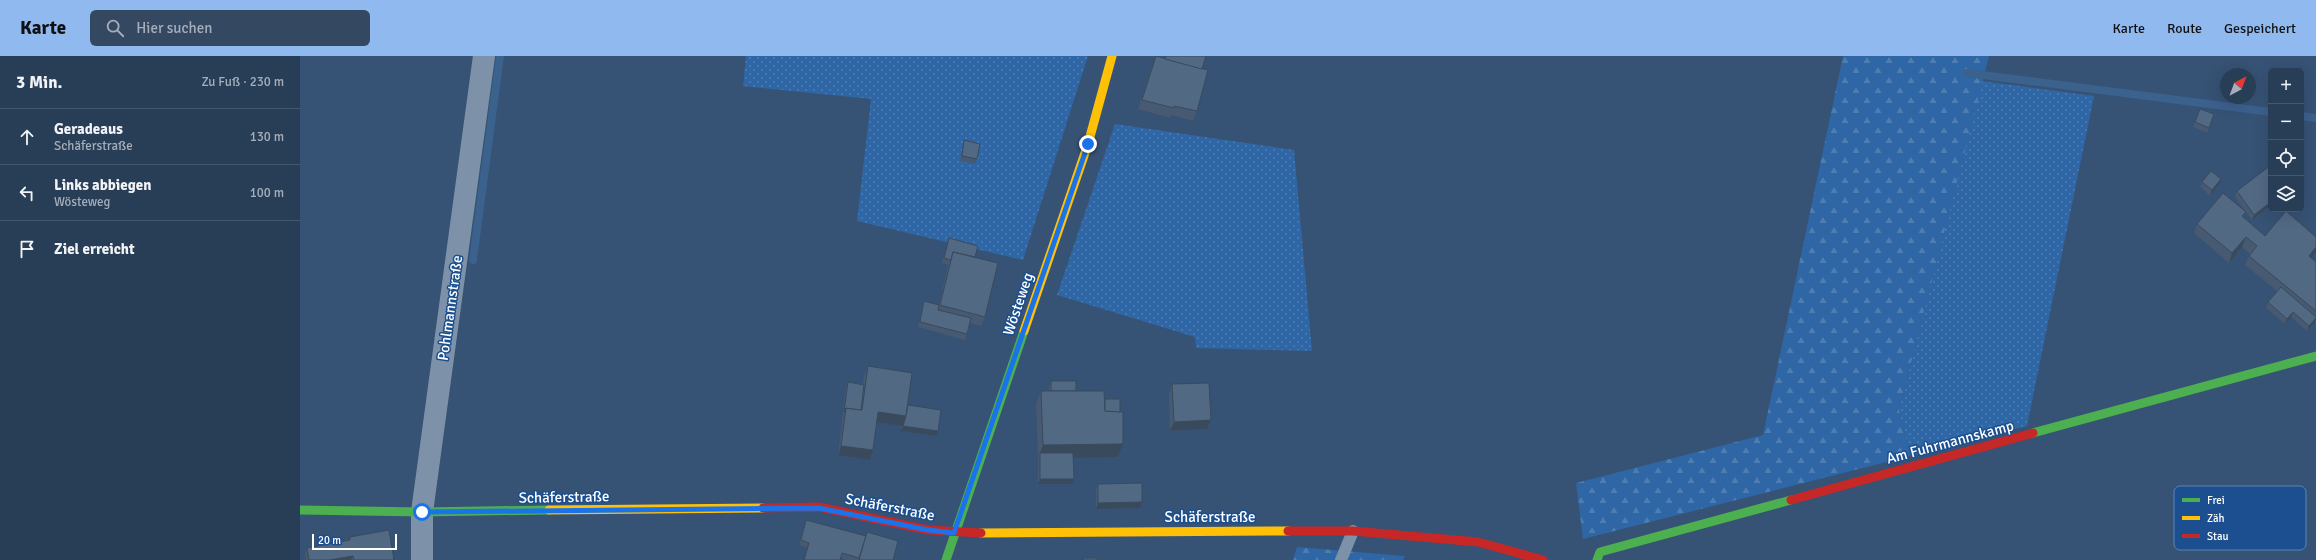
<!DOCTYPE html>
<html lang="de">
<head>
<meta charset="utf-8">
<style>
  :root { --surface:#283e57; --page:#344961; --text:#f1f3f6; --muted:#a5aeba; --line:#44576d; --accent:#90b9f0 }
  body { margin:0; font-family:Signika,sans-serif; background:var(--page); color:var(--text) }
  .controls { position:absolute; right:12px; top:12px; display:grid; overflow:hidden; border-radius:6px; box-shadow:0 4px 16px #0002 }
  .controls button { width:36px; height:36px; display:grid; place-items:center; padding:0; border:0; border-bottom:1px solid var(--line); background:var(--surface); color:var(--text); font:20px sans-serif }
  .compass { position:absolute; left:1920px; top:12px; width:36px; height:36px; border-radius:50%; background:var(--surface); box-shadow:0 4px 16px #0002; rotate:41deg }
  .scale { position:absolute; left:12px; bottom:10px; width:85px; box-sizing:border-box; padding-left:4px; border:2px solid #fff; border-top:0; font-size:11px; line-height:14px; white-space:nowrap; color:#fff; -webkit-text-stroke:3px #1b4f8f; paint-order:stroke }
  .stop { position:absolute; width:12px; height:12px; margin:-9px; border:3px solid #1a73e8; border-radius:50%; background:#fff }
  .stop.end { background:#1a73e8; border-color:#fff; box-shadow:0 1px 4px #0008 }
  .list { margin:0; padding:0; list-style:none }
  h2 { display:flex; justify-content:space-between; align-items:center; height:52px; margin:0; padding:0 16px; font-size:17px }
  h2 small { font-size:13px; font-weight:400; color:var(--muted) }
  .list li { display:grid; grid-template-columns:26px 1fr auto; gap:12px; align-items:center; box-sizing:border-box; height:56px; padding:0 16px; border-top:1px solid var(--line) }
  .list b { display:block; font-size:15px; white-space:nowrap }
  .list p { margin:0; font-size:13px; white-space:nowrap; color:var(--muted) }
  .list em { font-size:13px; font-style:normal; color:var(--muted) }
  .icon { flex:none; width:22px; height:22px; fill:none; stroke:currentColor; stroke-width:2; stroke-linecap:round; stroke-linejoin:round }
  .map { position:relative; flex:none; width:2016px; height:504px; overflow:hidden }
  header { display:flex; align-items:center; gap:24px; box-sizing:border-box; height:56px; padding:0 20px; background:var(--accent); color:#111 }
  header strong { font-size:19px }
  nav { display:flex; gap:22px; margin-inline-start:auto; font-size:14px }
  .search { width:280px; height:36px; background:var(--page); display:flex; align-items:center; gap:10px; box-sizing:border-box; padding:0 14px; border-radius:6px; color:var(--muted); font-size:15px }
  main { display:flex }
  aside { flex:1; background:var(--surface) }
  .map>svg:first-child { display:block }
  .grass { fill:url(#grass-dots) }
  .forest { fill:url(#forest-firs) }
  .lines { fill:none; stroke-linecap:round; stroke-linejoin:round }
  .stream { stroke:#3b618d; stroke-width:8 }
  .lane { stroke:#7d92a8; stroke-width:12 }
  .street { stroke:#7d92a8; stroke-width:22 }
  .fast { stroke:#4caf50; stroke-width:9 }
  .slow { stroke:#ffc107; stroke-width:9 }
  .jam { stroke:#c62828; stroke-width:9 }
  .wall { fill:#475a72 }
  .shaded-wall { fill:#394a5c }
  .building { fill:#526984; stroke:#394a5c }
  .route { stroke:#1a73e8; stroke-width:5 }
  .labels { text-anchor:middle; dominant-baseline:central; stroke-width:3; stroke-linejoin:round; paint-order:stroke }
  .street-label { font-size:15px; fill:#fff; stroke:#1b4f8f }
  .key { fill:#1b4f8f; stroke:#5f84b1; stroke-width:1 }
  .key-label { font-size:11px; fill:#fff }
</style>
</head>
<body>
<header>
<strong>Karte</strong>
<div class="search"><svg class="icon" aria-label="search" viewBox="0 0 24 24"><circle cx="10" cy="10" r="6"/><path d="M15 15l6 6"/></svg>Hier suchen</div>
<nav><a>Karte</a><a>Route</a><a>Gespeichert</a></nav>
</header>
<main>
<aside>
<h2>3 Min.<small>Zu Fuß · 230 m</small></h2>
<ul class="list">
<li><svg class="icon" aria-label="ahead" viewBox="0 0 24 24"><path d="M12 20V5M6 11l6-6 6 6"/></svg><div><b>Geradeaus</b><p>Schäferstraße</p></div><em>130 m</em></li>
<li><svg class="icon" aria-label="left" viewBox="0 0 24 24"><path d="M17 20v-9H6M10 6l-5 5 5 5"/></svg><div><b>Links abbiegen</b><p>Wösteweg</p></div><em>100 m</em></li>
<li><svg class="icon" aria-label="arrive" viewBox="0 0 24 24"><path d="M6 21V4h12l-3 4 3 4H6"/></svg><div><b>Ziel erreicht</b></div></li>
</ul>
</aside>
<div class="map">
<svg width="2016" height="504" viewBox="0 0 2016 504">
  <defs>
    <pattern id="grass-dots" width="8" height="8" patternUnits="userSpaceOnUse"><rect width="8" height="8" fill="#2f66a5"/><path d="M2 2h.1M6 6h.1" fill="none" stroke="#4e7db2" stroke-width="1.8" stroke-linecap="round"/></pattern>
    <pattern id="forest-firs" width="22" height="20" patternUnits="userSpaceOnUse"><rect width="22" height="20" fill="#2f66a5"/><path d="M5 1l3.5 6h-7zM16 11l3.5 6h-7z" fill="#4e7db2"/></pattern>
  </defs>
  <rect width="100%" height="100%" fill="#365274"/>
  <g class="grass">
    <path d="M446,0H788L723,204L557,165L571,43L443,30Z"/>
    <path d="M1682,25L1794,40L1727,370L1610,400L1599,354Z"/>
    <path d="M815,68L994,94L1012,295L896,292L895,281L757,239Z"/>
  </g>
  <g class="forest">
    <path d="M1543,0H1689L1599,354L1610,400L1283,483L1276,427L1463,379Z"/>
    <path d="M997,491L1105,500L1103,504H993Z"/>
  </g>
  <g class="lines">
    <g class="stream">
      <path d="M1667,17L1971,56"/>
      <path d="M2001,60L2016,62"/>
      <path d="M173,204L200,0"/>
    </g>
    <path class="lane" d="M1041,504L1053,475"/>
    <path class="street" d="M122,504V456L184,0"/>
    <g class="fast">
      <path d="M1733,377L2016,300"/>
      <path d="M0,454L122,456L249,454"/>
      <path d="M646,504L724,275"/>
      <path d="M1297,504L1300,496L1491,444"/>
    </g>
    <g class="slow">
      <path d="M724,275L788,88L812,0"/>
      <path d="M249,454L463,452"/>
      <path d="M681,477L988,475"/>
    </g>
    <g class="jam">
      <path d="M1491,444L1733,377"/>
      <path d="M463,452L519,451L628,474L681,477"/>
      <path d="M988,475H1053L1178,486L1243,504"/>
    </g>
  </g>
  <g class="wall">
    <path d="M866,0H906L902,13L897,55L893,65L871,59L870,62L838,53L852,10L865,3Z"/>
    <path d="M1900,53L1914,58L1907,77L1893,71Z"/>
    <path d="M664,84L677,103L675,108L660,105L663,90Z"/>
    <path d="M1902,126L1919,128L1910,140L1900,131Z"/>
    <path d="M1937,135L1971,149L1952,164L1935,141Z"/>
    <path d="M1897,168L1957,173L1965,180L2011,202L2016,206V268L2015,266L2007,275L1991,261L1985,268L1966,252L1968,246L1977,235L1945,209L1949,200L1950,198L1942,191L1929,207L1894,177Z"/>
    <path d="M649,182L675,201L685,261L681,270L670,267L665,284L618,271L623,250L624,245L639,249L648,209L642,207Z"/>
    <path d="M568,310L608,349L638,375L636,380L601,375L602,370L577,366L573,394L570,404L538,399L546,331L548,326L563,328L564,320Z"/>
    <path d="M751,325L776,335L805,343L820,356L823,388L818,401H773L774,423L772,428H738V402L736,348L741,335H749V330Z"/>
    <path d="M872,328L911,364L907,373L870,375L869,338Z"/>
    <path d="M798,428L842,446L840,452L796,453V433Z"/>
    <path d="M506,464L566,480L567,476L593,504H547L541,502L540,504H504L507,492L499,489Z"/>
    <path d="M50,481L94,504H6L5,497L7,492L48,485Z"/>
  </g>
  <g class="shaded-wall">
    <path d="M1921,123L1919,128L1910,140L1912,134Z"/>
    <path d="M1971,146V149L1952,164L1954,159Z"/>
    <path d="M1946,181L1942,191L1929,207L1932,197Z"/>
    <path d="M2016,191V196L2005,209L2009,200Z"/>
    <path d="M1993,256L1991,261L1985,268L1987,263Z"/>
    <path d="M2016,262L2015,266L2007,275L2009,270Z"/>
    <path d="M578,356L606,360L603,370L575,366Z"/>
    <path d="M911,364L907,373L870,375L874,366Z"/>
    <path d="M603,370L638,375L636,380L601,375Z"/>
    <path d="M823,388L818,401L740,402V397L743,389Z"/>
    <path d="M541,390L573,394L570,404L538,399Z"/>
    <path d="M740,423H774L772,428H738Z"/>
    <path d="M842,446L840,452L796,453L798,447Z"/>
    <path d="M53,500L51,504H29Z"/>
  </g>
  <g class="building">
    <path d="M856,0L908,14L897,55L874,50V52L842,44Z"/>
    <path d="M866,0H906L902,13L865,3Z"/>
    <path d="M1900,53L1914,58L1909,72L1895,66Z"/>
    <path d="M664,84L680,88L677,103L662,100Z"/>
    <path d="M1971,109V146L1954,159L1937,135Z"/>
    <path d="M1911,115L1921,123L1912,134L1902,126Z"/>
    <path d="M1923,137L1946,156L1942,160L1965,180L1986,155L2016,181V191L2009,200L2016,206V255L1949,200L1957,190L1946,181L1932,197L1897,168Z"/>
    <path d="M649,182L678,190L675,201L653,196L651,204L644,202Z"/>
    <path d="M653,196L698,207L685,261L640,249Z"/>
    <path d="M1981,231L2016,261V262L2009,270L1993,256L1987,263L1968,246Z"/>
    <path d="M624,245L639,249L638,254L671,262L667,278L620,266Z"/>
    <path d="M568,310L612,317L606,360L578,356L573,394L541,390L546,352L562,354Z"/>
    <rect x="751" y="325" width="25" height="10"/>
    <path d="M548,326L564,329L561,354L546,352L544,356Z"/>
    <path d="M909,327L911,364L874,366L872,328Z"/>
    <path d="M741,335H804L805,355L823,356V388L743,389Z"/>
    <path d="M805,343H820V356L805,355Z"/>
    <path d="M608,349L641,354L638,375L603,370L606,360Z"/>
    <path d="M740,397H773L774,423H740Z"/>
    <path d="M842,427V446L798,447V428Z"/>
    <path d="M506,464L566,480L559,502L542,497L540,504H504L509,487L501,484Z"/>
    <path d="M89,474L94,504H54L53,500L29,504H9L7,492L50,484V481Z"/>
    <path d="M567,476L598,485L593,504H559Z"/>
    <rect x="783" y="502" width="14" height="2"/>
  </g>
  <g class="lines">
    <path class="route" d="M122,456L519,452L628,474L654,477L788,88"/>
  </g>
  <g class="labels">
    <g class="street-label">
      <text transform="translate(718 248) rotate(-71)">Wösteweg</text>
      <text transform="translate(150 252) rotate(-82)">Pohlmannstraße</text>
      <text transform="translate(1650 386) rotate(-15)">Am Fuhrmannskamp</text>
      <text transform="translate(264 441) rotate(-1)">Schäferstraße</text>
      <text transform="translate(590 451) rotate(11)">Schäferstraße</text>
      <text x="910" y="461">Schäferstraße</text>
    </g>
  </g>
  <rect x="1874" y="430" width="132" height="64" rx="6" class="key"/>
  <rect x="1882" y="442" width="18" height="4" fill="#4caf50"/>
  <rect x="1882" y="460" width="18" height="4" fill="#ffc107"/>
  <rect x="1882" y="478" width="18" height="4" fill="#c62828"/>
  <g class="key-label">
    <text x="1907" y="448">Frei</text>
    <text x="1907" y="466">Zäh</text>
    <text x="1907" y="484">Stau</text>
  </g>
</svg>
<div class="controls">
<button>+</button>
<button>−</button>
<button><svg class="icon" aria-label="locate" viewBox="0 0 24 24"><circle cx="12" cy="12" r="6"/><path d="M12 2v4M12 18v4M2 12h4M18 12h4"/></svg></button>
<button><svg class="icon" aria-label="layers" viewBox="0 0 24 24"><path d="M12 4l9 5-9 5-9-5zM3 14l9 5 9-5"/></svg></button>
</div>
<svg class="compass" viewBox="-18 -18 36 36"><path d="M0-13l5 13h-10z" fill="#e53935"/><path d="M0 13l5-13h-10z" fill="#a5aeba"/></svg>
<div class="scale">20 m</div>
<div class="stop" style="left:122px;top:456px"></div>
<div class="stop end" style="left:788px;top:88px"></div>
</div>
</main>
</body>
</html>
